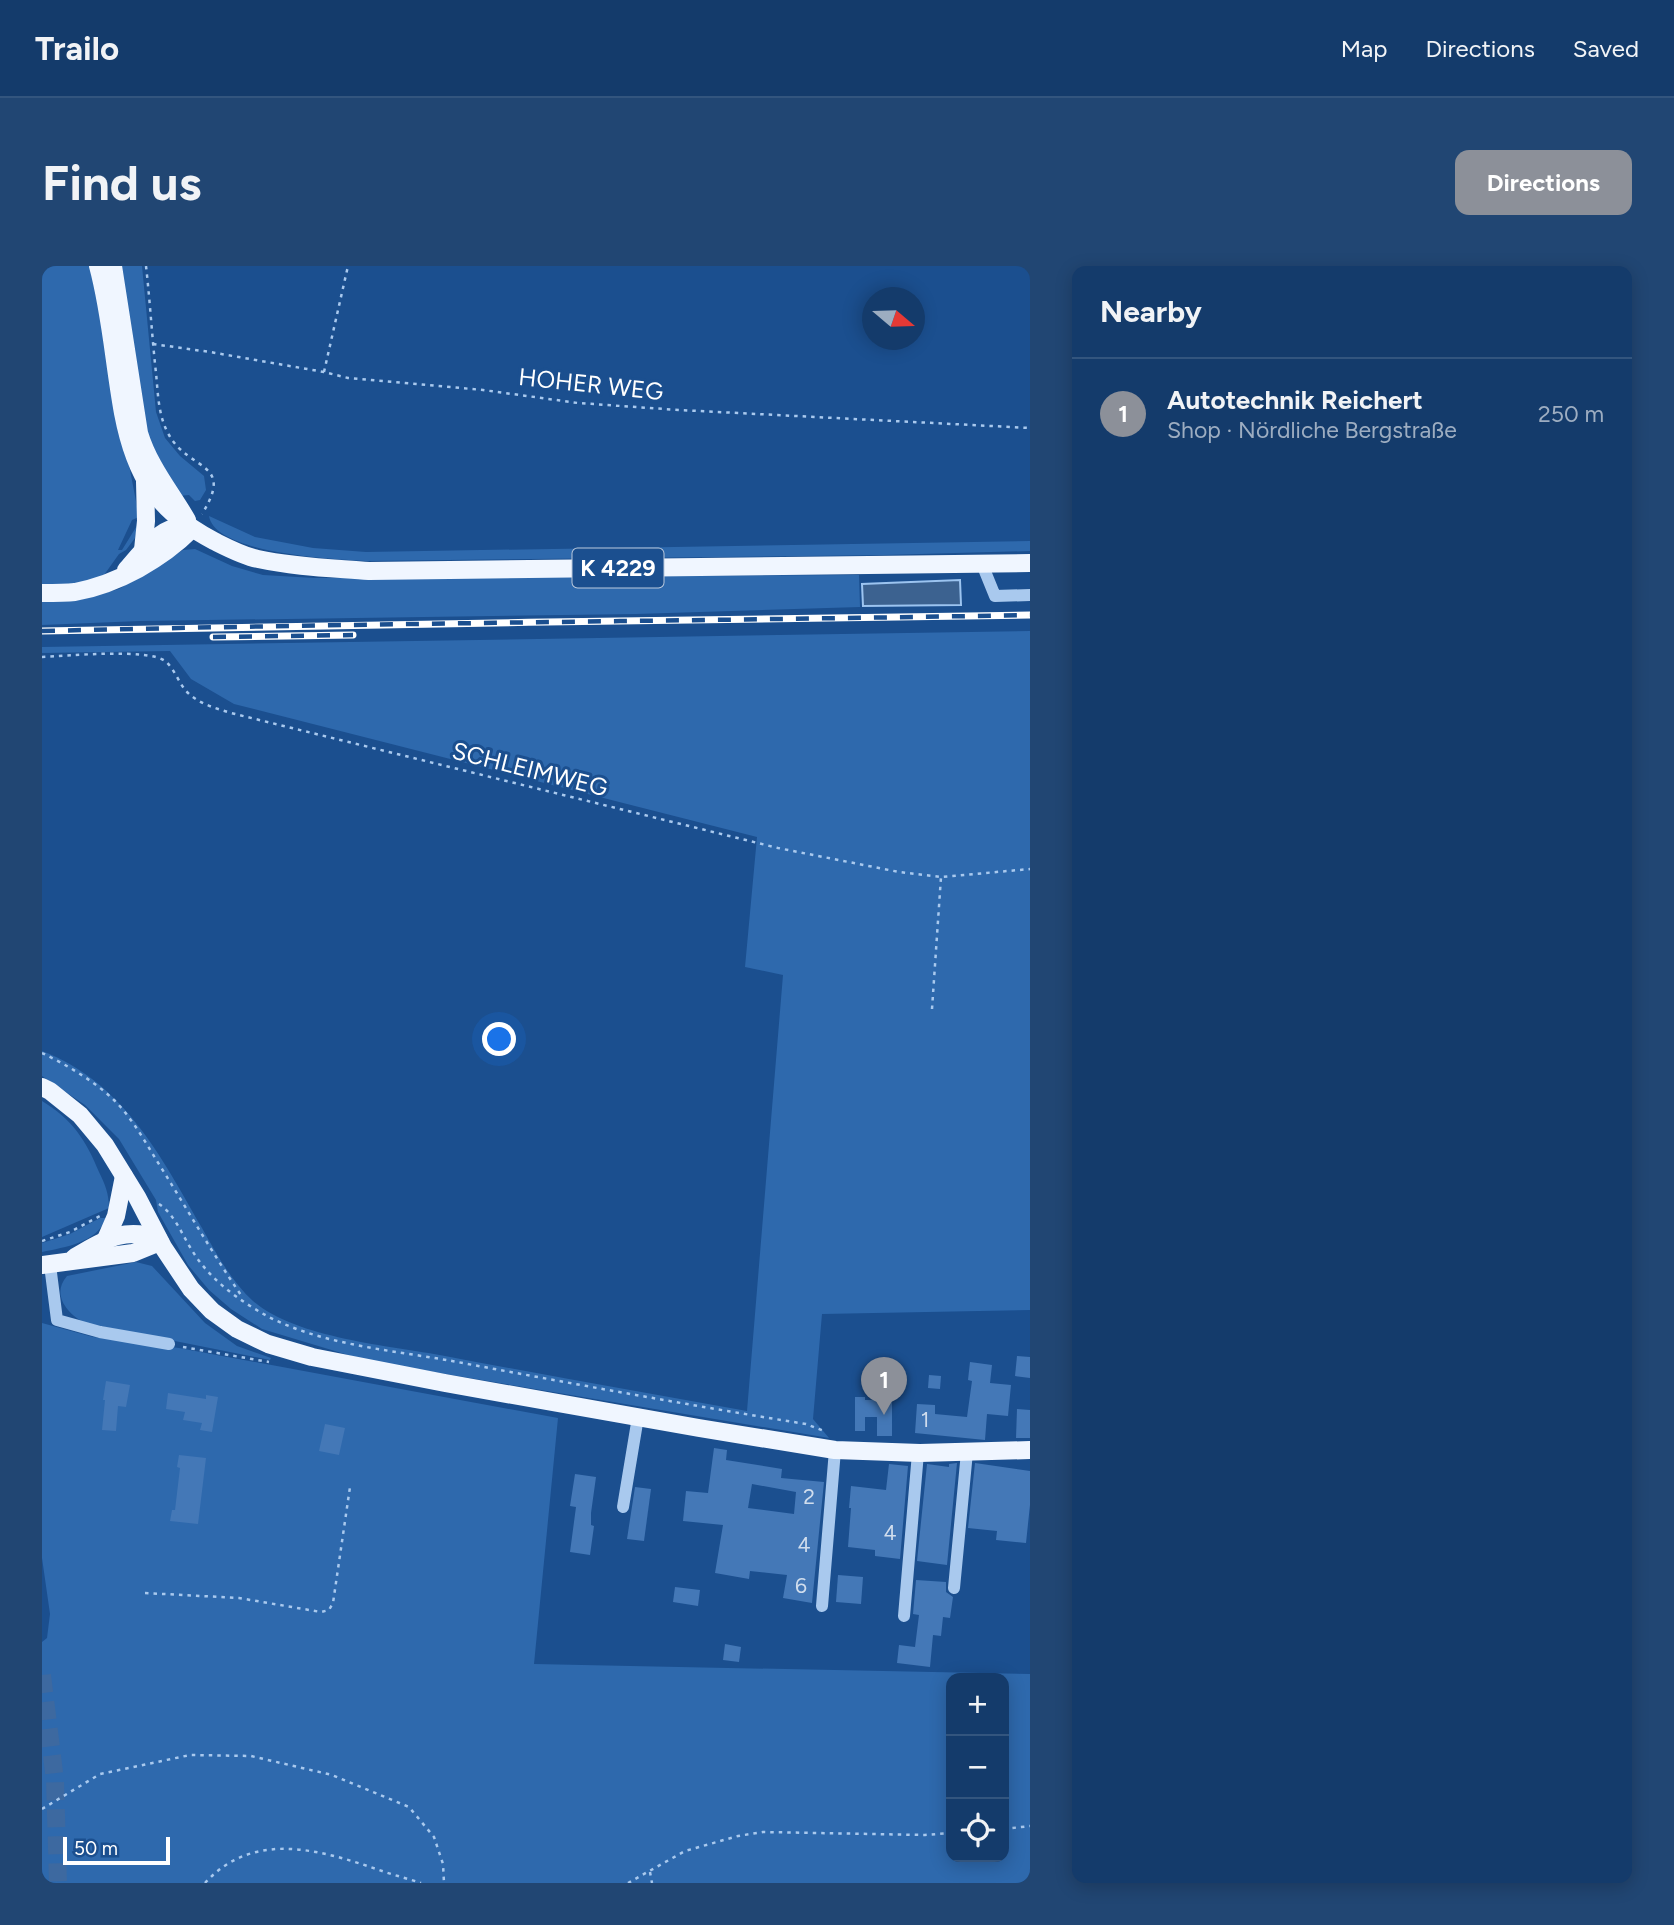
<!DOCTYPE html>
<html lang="en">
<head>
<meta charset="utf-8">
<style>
  :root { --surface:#143b6b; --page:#214673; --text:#f1f3f6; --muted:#9dadc1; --line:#33557e; --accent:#8c9099 }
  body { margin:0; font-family:Figtree,sans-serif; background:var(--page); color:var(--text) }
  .controls { position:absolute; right:21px; bottom:21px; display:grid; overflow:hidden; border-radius:14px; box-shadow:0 4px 18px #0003 }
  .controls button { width:63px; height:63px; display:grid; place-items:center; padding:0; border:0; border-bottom:2px solid var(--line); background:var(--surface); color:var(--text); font:35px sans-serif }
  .compass { position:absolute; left:820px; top:21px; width:63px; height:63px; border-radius:50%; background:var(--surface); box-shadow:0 4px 18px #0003; rotate:109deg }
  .scale { position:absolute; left:21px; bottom:18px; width:107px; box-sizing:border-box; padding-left:7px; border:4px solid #fff; border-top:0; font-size:19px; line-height:24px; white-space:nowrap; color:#fff; -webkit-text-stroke:5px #1b4f8f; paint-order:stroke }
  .you { position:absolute; left:458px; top:774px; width:24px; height:24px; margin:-18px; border:5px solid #fff; border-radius:50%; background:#1a73e8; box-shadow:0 0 0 10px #1a73e833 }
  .badge { display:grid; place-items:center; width:46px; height:46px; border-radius:50%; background:var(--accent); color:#fff; font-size:23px; font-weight:700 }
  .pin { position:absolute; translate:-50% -58px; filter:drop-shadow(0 2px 4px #0008) }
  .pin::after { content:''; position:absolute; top:37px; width:24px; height:21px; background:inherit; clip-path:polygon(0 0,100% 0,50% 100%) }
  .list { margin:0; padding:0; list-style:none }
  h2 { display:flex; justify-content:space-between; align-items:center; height:91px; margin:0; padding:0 28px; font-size:30px }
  h2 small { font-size:23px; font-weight:400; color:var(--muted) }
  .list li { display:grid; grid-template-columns:46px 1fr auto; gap:21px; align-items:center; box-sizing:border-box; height:112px; padding:0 28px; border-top:2px solid var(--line) }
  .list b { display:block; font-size:26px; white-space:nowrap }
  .list p { margin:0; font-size:23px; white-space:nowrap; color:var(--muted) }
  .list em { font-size:23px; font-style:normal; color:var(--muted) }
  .icon { flex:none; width:38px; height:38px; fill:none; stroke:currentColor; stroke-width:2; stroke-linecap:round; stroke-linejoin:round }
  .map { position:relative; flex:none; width:988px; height:1617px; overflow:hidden; border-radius:14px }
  header { display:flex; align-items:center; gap:42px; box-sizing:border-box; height:98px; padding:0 35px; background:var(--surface); border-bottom:2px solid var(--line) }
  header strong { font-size:33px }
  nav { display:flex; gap:38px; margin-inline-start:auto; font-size:24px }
  .intro { display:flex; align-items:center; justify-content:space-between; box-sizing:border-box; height:168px; padding:0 42px }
  h1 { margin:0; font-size:49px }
  .button { padding:18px 32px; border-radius:14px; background:var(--accent); color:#fff; font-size:24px; font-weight:700 }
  main { display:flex; gap:42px; padding:0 42px }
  aside { flex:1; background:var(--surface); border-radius:14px; box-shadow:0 4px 18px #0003 }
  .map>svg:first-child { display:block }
  .green { fill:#2e69ad; fill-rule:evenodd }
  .water { fill:#3c6290; stroke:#9cc4f0; stroke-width:2 }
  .building { fill:#4478b7; fill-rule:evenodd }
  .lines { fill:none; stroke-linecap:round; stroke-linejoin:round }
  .major-tunnel { stroke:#3d69a0; stroke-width:18; stroke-dasharray:18 9; stroke-linecap:butt }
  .path { stroke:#a9c9ee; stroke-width:2.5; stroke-dasharray:3.5 5; stroke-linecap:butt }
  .minor { stroke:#a9c9ee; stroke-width:12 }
  .major { stroke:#f0f6ff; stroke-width:18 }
  .rail-casing { stroke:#fff; stroke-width:7 }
  .rail { stroke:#1b4f8f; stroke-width:4.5; stroke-dasharray:13; stroke-linecap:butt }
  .labels { text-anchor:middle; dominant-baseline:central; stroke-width:6; stroke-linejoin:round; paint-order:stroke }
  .number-label { font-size:21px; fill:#d0dded }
  .shield { fill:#1b4f8f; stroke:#bbcadd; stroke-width:2 }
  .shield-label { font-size:23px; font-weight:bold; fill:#fff }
  .street-label { font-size:24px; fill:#fff; stroke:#1b4f8f }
</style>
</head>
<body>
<header>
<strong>Trailo</strong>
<nav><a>Map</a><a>Directions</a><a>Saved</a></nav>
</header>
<div class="intro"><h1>Find us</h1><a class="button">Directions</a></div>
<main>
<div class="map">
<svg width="988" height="1617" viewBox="0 0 988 1617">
  <rect width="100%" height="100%" fill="#1b4f8f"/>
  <g class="green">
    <path d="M0,0H49L97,251L90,254L76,284H80L96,258L93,272L84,284L77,288L57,316L0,327Z"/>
    <path d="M78,0H100L114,146L123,172L138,190L162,210L164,224L158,234L153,235L147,229L136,230L100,165Z"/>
    <path d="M167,250L213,271L271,282L324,286L988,275V285L842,289L324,295C293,293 173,288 167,250Z"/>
    <path d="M153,283L190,300L221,309L273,312L817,309L818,341L594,348L98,355L0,359V335L37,334L77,323L141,284Z"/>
    <path d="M988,365V1044L780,1048L771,1153L787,1172L326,1095L220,1063L189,1043L167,1024L146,999L116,946L114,934L77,873L43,839L0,810V785C81,816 119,890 160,962C174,987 189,1015 211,1035C253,1072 348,1080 403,1090C503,1109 604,1127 705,1145L741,709L703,701L715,571L192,438L149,413L128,385L0,387V381Z"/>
    <path d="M0,835C30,853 44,874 57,906C63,918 67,928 67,942L0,971Z"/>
    <path d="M58,952H64C55,977 23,981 0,986V977L28,968Z"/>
    <path d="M94,996L110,1000L163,1057L195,1080L229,1092L228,1094L43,1057C25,1048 9,1028 25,1010Z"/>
    <path d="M0,1057L51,1071L137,1082L516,1152L492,1398L988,1408V1617H0V1376L5,1372L8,1348L0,1292ZM909,1412H962V1591H909Z"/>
  </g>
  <path class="water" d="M918,314L919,339L821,340L820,318Z"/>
  <g class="building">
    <path d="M975,1090L988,1091V1112L973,1110Z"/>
    <path d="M928,1096L950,1099L948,1117L969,1119L966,1150L945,1148L943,1174L873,1167L875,1138L893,1139V1148L925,1151L930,1115L926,1114Z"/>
    <path d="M887,1109L899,1110L898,1123L886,1122Z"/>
    <path d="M64,1115L88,1119L84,1141L76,1140L74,1165L60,1164L63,1134H61Z"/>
    <path d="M126,1127L164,1133V1129L176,1131L170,1166L158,1164L160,1157L141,1154L143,1146L124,1143Z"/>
    <path d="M813,1131H823V1134H850V1170H835V1151H823V1165H813Z"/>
    <path d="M975,1143L988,1144V1172H974Z"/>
    <path d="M283,1158L303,1162L297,1189L277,1185Z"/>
    <path d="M672,1182L685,1184L684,1194L740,1203L739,1212L782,1216L770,1337L741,1332L745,1309L708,1305L707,1313L673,1307L681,1259L641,1255L644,1225L666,1227ZM710,1218L754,1226L752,1248L706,1242Z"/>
    <path d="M137,1189L164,1192L156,1258L128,1255L130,1244H133L138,1202L135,1201Z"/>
    <path d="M915,1197L905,1299L875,1295L885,1198L907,1201V1198Z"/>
    <path d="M933,1197L988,1205V1239L984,1277L954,1274L955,1265L926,1262Z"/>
    <path d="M847,1198L866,1200L858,1293L833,1290V1284L806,1281L809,1242H807L809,1220L844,1224Z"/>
    <path d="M533,1208L554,1211L549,1247V1259L552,1260L548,1289L528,1286L534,1241L528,1240Z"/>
    <path d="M593,1221L609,1223L602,1275L585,1273Z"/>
    <path d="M796,1309L821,1311L819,1338L794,1336Z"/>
    <path d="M874,1314L904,1316V1326L911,1331L908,1352L901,1351L899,1370L891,1369L888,1401L855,1397L857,1379L873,1381L877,1349L871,1348Z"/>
    <path d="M633,1321L658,1324L656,1340L631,1336Z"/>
    <path d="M683,1378L699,1381L697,1396L681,1394Z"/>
  </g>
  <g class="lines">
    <path class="major-tunnel" d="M0,1409L13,1514L16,1617"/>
    <g class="path">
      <path d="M104,0C108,35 110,71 114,107C116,127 116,150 127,169C148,206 193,195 160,248"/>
      <path d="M111,78L168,86L282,106L306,112L441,124L536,137L637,144L988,162"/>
      <path d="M282,106L306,0"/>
      <path d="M0,391C25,390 106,382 123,395C133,403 137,418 145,426C157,438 173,442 189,447L736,582L857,606L899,611L988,603"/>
      <path d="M890,743L899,611"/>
      <path d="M0,787C25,799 52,815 72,834C90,852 102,874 115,895C144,941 170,987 201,1032"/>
      <path d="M117,938C134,949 141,972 153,989C170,1015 198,1035 225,1050C280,1079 349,1084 410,1095C527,1117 645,1139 764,1158L782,1165"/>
      <path d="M0,975L28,966L58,950"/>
      <path d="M141,1081L227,1096"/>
      <path d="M103,1327L197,1332L279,1346L287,1344L291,1337L308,1221"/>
      <path d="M0,1543L58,1508L148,1489L209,1490L290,1509L367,1541L392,1571L401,1598L402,1617"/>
      <path d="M962,1563L988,1560"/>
      <path d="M608,1606L610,1617"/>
      <path d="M163,1617C213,1562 282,1585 343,1606C355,1610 367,1613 379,1617"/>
      <path d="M586,1617L643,1585L696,1570L721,1566L883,1569L909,1567"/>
    </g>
    <g class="minor">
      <path d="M940,298L953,330L988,329"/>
      <path d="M8,999L15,1054L58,1066L127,1078"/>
      <path d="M581,1241L596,1151"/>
      <path d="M912,1322L925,1186"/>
      <path d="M780,1340L793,1184"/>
      <path d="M862,1350L876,1187"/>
    </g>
    <g class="major">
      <path d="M56,0C69,48 72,98 81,147C93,210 115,245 172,275C186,282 201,290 216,293C253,301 290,302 327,305L988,297"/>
      <path d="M71,0L97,167C107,200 128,225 145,254"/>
      <path d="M101,284L104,255L103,216"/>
      <path d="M84,304C95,292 115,265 133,262C138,261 145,263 150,263"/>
      <path d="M0,327C11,327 23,327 33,326C76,318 120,293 150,263"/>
      <path d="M0,821L8,825L38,849L63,879L95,931L121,981L149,1023L170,1045L195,1063L226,1078L270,1091L403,1117L657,1162L793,1184L878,1187L988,1184"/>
      <path d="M64,973L74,950L82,910"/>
      <path d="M33,991C63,974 80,961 116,972"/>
      <path d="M0,999L91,987L118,976"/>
    </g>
    <defs>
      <g id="rail">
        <path d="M0,365C329,357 659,355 988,349"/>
        <path d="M171,371L311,369"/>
      </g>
    </defs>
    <use href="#rail" class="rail-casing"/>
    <use href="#rail" class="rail"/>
  </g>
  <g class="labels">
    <g class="number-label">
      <text x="883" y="1153">1</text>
      <text x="767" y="1230">2</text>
      <text x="848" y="1266">4</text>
      <text x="762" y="1278">4</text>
      <text x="759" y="1319">6</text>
    </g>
    <rect class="shield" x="530.5" y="282.5" width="91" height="39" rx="5"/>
    <g class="shield-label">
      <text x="576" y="302">K 4229</text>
    </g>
    <g class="street-label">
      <text transform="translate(549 118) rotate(6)">HOHER WEG</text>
      <text transform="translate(488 503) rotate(14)">SCHLEIMWEG</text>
    </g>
  </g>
</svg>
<div class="controls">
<button>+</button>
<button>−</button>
<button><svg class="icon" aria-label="locate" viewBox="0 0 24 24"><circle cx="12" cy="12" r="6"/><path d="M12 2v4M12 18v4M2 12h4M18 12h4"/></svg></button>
</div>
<svg class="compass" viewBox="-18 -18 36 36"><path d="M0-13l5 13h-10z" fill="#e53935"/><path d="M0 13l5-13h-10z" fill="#9dadc1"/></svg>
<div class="scale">50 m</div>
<div class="you"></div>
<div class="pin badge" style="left:842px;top:1149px">1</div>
</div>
<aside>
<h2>Nearby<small></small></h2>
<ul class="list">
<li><span class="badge">1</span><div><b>Autotechnik Reichert</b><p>Shop · Nördliche Bergstraße</p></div><em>250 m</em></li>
</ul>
</aside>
</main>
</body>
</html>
